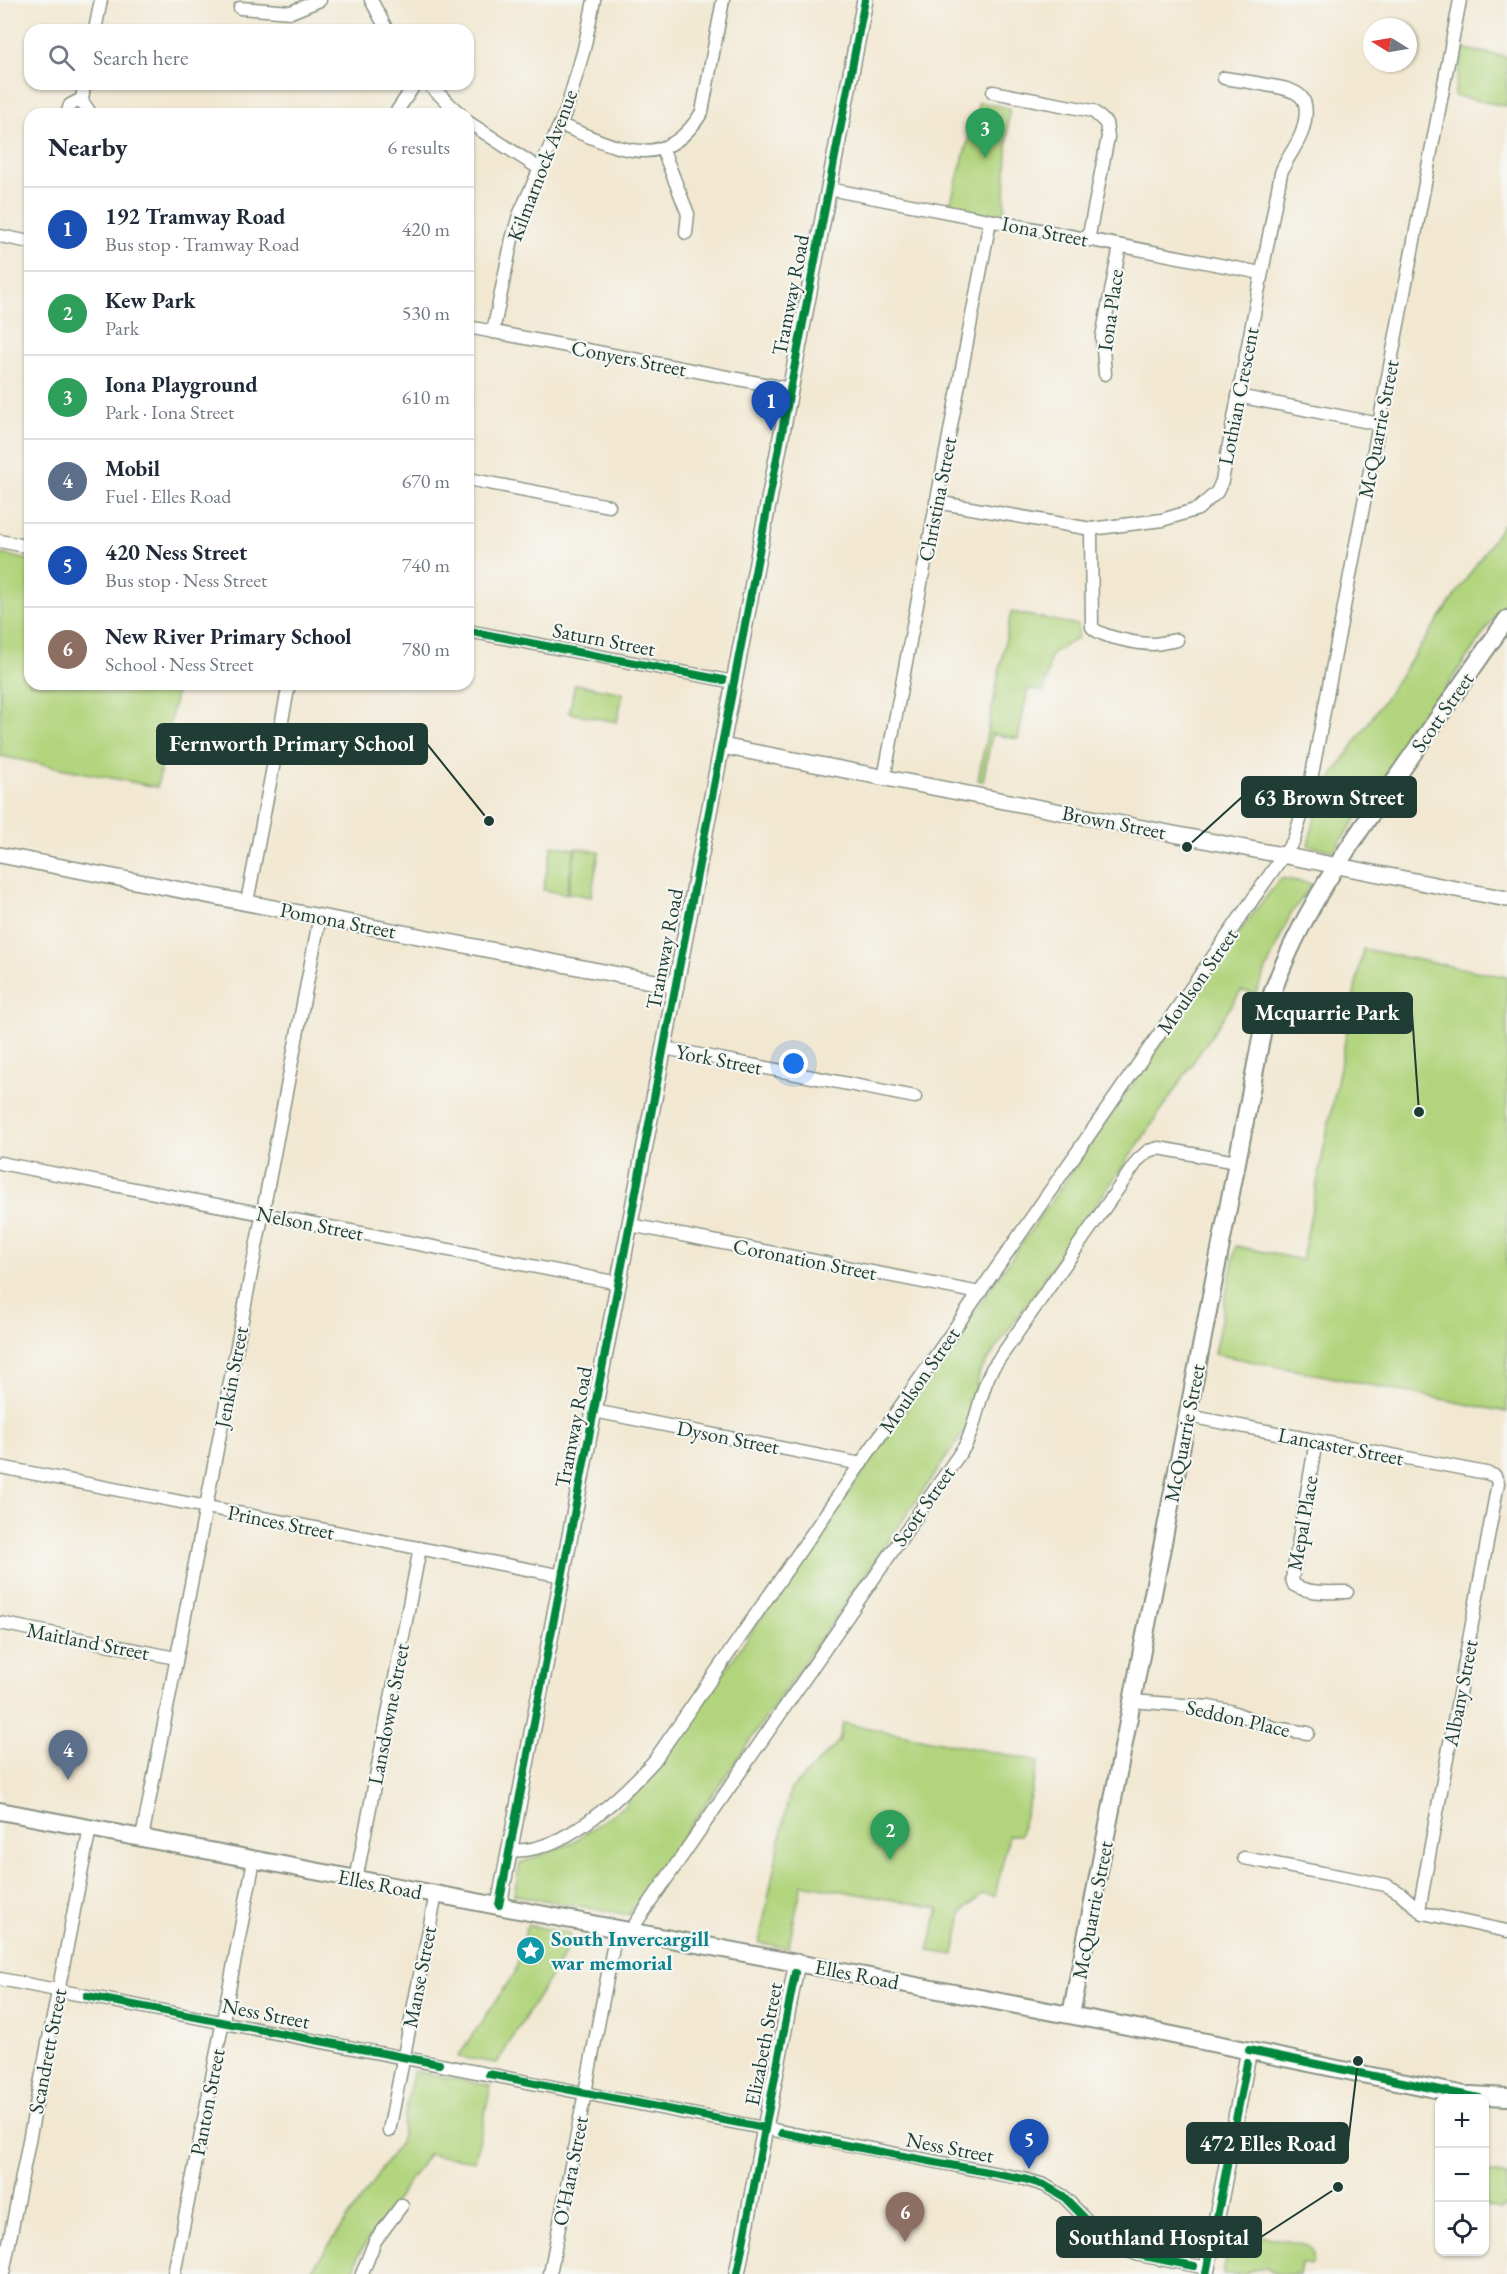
<!DOCTYPE html>
<html lang="en">
<head>
<meta charset="utf-8">
<style>
  :root { --surface:#fff; --page:#f6f6f7; --text:#1f2937; --muted:#747a83; --line:#e0e1e3; --accent:#0b8043 }
  body { margin:0; font-family:"EB Garamond",serif; background:var(--page); color:var(--text) }
  .controls { position:absolute; right:18px; bottom:18px; display:grid; overflow:hidden; border-radius:12px; box-shadow:0 2px 4px #0004 }
  .controls button { width:54px; height:54px; display:grid; place-items:center; padding:0; border:0; border-bottom:2px solid var(--line); background:var(--surface); color:var(--text); font:30px sans-serif }
  .compass { position:absolute; left:1363px; top:18px; width:54px; height:54px; border-radius:50%; background:var(--surface); box-shadow:0 2px 4px #0004; rotate:281deg }
  .you { position:absolute; left:794px; top:1064px; width:21px; height:21px; margin:-15px; border:4px solid #fff; border-radius:50%; background:#1a73e8; box-shadow:0 0 0 9px #1a73e833 }
  .badge { display:grid; place-items:center; width:39px; height:39px; border-radius:50%; background:var(--accent); color:#fff; font-size:20px; font-weight:700 }
  .pin { position:absolute; translate:-50% -50px; filter:drop-shadow(0 2px 3px #0008) }
  .pin::after { content:''; position:absolute; top:32px; width:21px; height:18px; background:inherit; clip-path:polygon(0 0,100% 0,50% 100%) }
  .list { margin:0; padding:0; list-style:none }
  h2 { display:flex; justify-content:space-between; align-items:center; height:78px; margin:0; padding:0 24px; font-size:26px }
  h2 small { font-size:20px; font-weight:400; color:var(--muted) }
  .list li { display:grid; grid-template-columns:39px 1fr auto; gap:18px; align-items:center; box-sizing:border-box; height:84px; padding:0 24px; border-top:2px solid var(--line) }
  .list b { display:block; font-size:22px; white-space:nowrap }
  .list p { margin:0; font-size:20px; white-space:nowrap; color:var(--muted) }
  .list em { font-size:20px; font-style:normal; color:var(--muted) }
  .icon { flex:none; width:33px; height:33px; fill:none; stroke:currentColor; stroke-width:2; stroke-linecap:round; stroke-linejoin:round }
  .map { position:relative; flex:none; width:1507px; height:2274px; overflow:hidden }
  .search { position:absolute; background:var(--surface); box-shadow:0 2px 4px #0004; left:24px; top:24px; width:450px; height:66px; display:flex; align-items:center; gap:15px; box-sizing:border-box; padding:0 21px; border-radius:18px; color:var(--muted); font-size:22px }
  .panel { position:absolute; background:var(--surface); box-shadow:0 2px 4px #0004; left:24px; top:108px; width:450px; height:582px; border-radius:18px }
  .map>svg:first-child { display:block }
  .green { fill:#b1d47c; stroke:#688858; stroke-width:1.5 }
  .lines { fill:none; stroke-linecap:round; stroke-linejoin:round }
  .minor-casing { stroke:#889283; stroke-width:15 }
  .tertiary-casing { stroke:#889283; stroke-width:18 }
  .secondary-casing { stroke:#889283; stroke-width:20 }
  .minor { stroke:#fff; stroke-width:12 }
  .tertiary { stroke:#fff; stroke-width:15 }
  .secondary { stroke:#fff; stroke-width:16 }
  .cycleway-casing { stroke:#f6f6f2; stroke-width:11 }
  .cycleway { stroke:#00873e; stroke-width:8 }
  .labels { text-anchor:middle; dominant-baseline:central; stroke-width:4.5; stroke-linejoin:round; paint-order:stroke }
  .street-label { font-size:21px; fill:#1f3d34; stroke:#f6f6f2 }
  .culture-label { font-size:21px; font-weight:bold; fill:#0d838f; stroke:#f6f6f2; text-anchor:start }
  .leader { fill:none; stroke:#1f3d34; stroke-width:2 }
  .callout-dot { fill:#1f3d34; stroke:#f6f6f2; stroke-width:2 }
  .callout { fill:#1f3d34; stroke:#1f3d34; stroke-width:2 }
  .callout-label { font-size:22px; text-anchor:middle; font-weight:bold; fill:#fff }
</style>
</head>
<body>
<div class="map">
<svg width="1507" height="2274" viewBox="0 0 1507 2274">
  <rect width="100%" height="100%" fill="#f6f6f2"/>
  <filter id="ink" filterUnits="userSpaceOnUse"><feTurbulence type="fractalNoise" baseFrequency=".0167" numOctaves="2"/><feDisplacementMap in="SourceGraphic" scale="12" xChannelSelector="R" yChannelSelector="G"/><feConvolveMatrix kernelMatrix="1 2 1 2 8 2 1 2 1" color-interpolation-filters="sRGB"/></filter>
  <filter id="wash" filterUnits="userSpaceOnUse"><feTurbulence type="fractalNoise" baseFrequency=".008" numOctaves="4" result="noise"/><feDisplacementMap in="SourceGraphic" scale="24" xChannelSelector="R" yChannelSelector="G"/><feGaussianBlur stdDeviation="1.35" result="paint"/><feColorMatrix in="noise" values="0 0 0 0 0 0 0 0 0 0 0 0 0 0 0 0 0 1.4 0 .05"/><feComposite in="paint" operator="in"/></filter>
  <g filter="url(#wash)">
    <rect width="100%" height="100%" fill="#f2e8d2"/>
    <g class="green">
      <path d="M1463,49L1507,57V106L1454,96Z"/>
      <path d="M979,102L1009,108L1004,219L949,208Z"/>
      <path d="M1507,519V599L1334,851L1308,845L1322,791Z"/>
      <path d="M0,554L30,560V684H178L157,787L0,756Z"/>
      <path d="M1011,612L1078,625V638L1051,654L1044,691L1028,689L1018,739L992,734L983,781L978,780Z"/>
      <path d="M575,684L623,693L617,722L569,713Z"/>
      <path d="M552,845L575,849L566,894L543,890Z"/>
      <path d="M576,848L599,852L591,897L568,893Z"/>
      <path d="M1281,878L1312,884L1290,915L1256,993L1241,991L1146,1133L980,1371L966,1429L629,1915L514,1895L520,1863L570,1844L624,1806L655,1771L1232,941Z"/>
      <path d="M1363,949L1507,977V1412L1214,1354L1236,1246L1302,1260Z"/>
      <path d="M843,1723L1039,1761L1020,1835H1009L995,1896L983,1894L962,1913L954,1955L928,1951L939,1908L802,1884L788,1948L759,1943L790,1790L839,1741Z"/>
      <path d="M527,1925L570,1933L564,1955L497,2063L458,2057L515,1973Z"/>
      <path d="M413,2071L491,2086L475,2161L428,2154L358,2255L353,2274H309L400,2143Z"/>
      <path d="M1488,2173L1507,2176V2205L1499,2209L1485,2206V2179Z"/>
      <path d="M1247,2233L1307,2245L1313,2251V2262L1311,2265L1301,2263L1299,2274H1276L1266,2268L1252,2270L1243,2274H1223L1230,2239L1235,2235L1245,2236Z"/>
    </g>
  </g>
  <g filter="url(#ink)">
    <g class="lines">
      <defs>
        <g id="minor">
          <path d="M371,0L387,30"/>
          <path d="M240,8L291,12L320,0"/>
          <path d="M95,30L101,0"/>
          <path d="M84,84L82,101L91,114"/>
          <path d="M428,84L460,114"/>
          <path d="M993,92L1093,111L1106,123L1108,137L1088,240"/>
          <path d="M67,114L70,105L82,99"/>
          <path d="M395,114L415,84"/>
          <path d="M468,122L540,169"/>
          <path d="M561,125C616,147 663,176 702,112L723,0"/>
          <path d="M662,148L688,214L686,233"/>
          <path d="M829,189L1261,273"/>
          <path d="M0,236L30,242"/>
          <path d="M468,327L790,389"/>
          <path d="M493,332L512,239L519,215L566,111L584,49L594,0"/>
          <path d="M1105,374L1102,337L1120,246"/>
          <path d="M1238,396L1379,424"/>
          <path d="M468,479L609,506"/>
          <path d="M936,502L1091,529L1162,520L1198,509L1217,492L1222,481L1281,173C1286,158 1297,147 1302,132C1314,94 1298,90 1266,85C1252,82 1238,80 1224,78"/>
          <path d="M1091,529L1092,627C1100,637 1139,644 1153,644C1160,644 1169,641 1177,640"/>
          <path d="M0,541L30,547"/>
          <path d="M468,631L734,682"/>
          <path d="M884,778L990,221"/>
          <path d="M247,902L289,684"/>
          <path d="M664,1048L915,1097"/>
          <path d="M0,1163L619,1283"/>
          <path d="M630,1225L980,1293"/>
          <path d="M594,1411L861,1464"/>
          <path d="M1188,1416L1486,1473L1495,1476L1498,1483L1419,1910"/>
          <path d="M1316,1441L1292,1579L1294,1585C1310,1594 1329,1592 1347,1592"/>
          <path d="M0,1467L563,1576"/>
          <path d="M0,1623L176,1658"/>
          <path d="M1132,1701L1209,1707L1230,1711L1274,1728L1308,1733"/>
          <path d="M142,1838L320,916"/>
          <path d="M510,1850C561,1856 622,1796 654,1761L1294,840L1309,790L1460,0"/>
          <path d="M1244,1858L1386,1885L1400,1893L1423,1913L1507,1931"/>
          <path d="M356,1880L420,1548"/>
          <path d="M631,1930L965,1446C978,1420 979,1393 992,1369L1138,1160L1148,1151L1159,1148L1236,1162"/>
          <path d="M0,1979L1024,2179L1044,2185L1063,2196L1110,2244L1139,2255L1207,2268"/>
          <path d="M389,2131L436,1894"/>
          <path d="M3,2274L90,1828"/>
          <path d="M174,2274L254,1860"/>
          <path d="M362,2274L375,2241L402,2205"/>
          <path d="M550,2274L617,1927"/>
        </g>
        <g id="tertiary">
          <path d="M722,746L1507,899"/>
          <path d="M0,855L676,986"/>
          <path d="M499,1905L865,0"/>
          <path d="M737,2274L797,1962"/>
          <path d="M1206,2274L1249,2050"/>
        </g>
        <g id="secondary">
          <path d="M0,1811L1153,2031L1479,2098"/>
          <path d="M1071,2015L1267,1008C1295,922 1343,854 1394,781C1432,727 1469,673 1507,619"/>
          <path d="M1470,2095L1507,2097"/>
        </g>
      </defs>
      <use href="#minor" class="minor-casing"/>
      <use href="#tertiary" class="tertiary-casing"/>
      <use href="#secondary" class="secondary-casing"/>
      <use href="#minor" class="minor"/>
      <use href="#tertiary" class="tertiary"/>
      <use href="#secondary" class="secondary"/>
      <defs>
        <g id="cycleway">
          <path d="M468,631L723,680"/>
          <path d="M499,1905L865,0"/>
          <path d="M87,1996L439,2064"/>
          <path d="M1249,2050L1479,2098"/>
          <path d="M489,2074L765,2128"/>
          <path d="M782,2133L1024,2179L1044,2185L1063,2196L1110,2244L1139,2255L1194,2266"/>
          <path d="M737,2274L795,1973"/>
          <path d="M1206,2274L1247,2063"/>
        </g>
      </defs>
      <use href="#cycleway" class="cycleway-casing"/>
      <use href="#cycleway" class="cycleway"/>
    </g>
  </g>
  <defs>
    <symbol id="sight-disc" viewBox="-11 -11 22 22"><circle r="9.5" fill="#0f9aa8" stroke="#f6f6f2"/><path d="M0-6L1.8-2.2L6-1.7L2.9 1.2L3.7 5.4L0 3.3L-3.7 5.4L-2.9 1.2L-6-1.7L-1.8-2.2Z" fill="#fff"/></symbol>
  </defs>
  <g fill-rule="evenodd">
    <use href="#sight-disc" x="514" y="1934" width="33" height="33"/>
  </g>
  <g class="labels">
    <g class="street-label">
      <text transform="translate(542 165) rotate(-69)">Kilmarnock Avenue</text>
      <text transform="translate(1045 231) rotate(11)">Iona Street</text>
      <text transform="translate(790 295) rotate(-79)">Tramway Road</text>
      <text transform="translate(1110 310) rotate(-82)">Iona Place</text>
      <text transform="translate(629 358) rotate(11)">Conyers Street</text>
      <text transform="translate(1238 396) rotate(-79)">Lothian Crescent</text>
      <text transform="translate(1378 429) rotate(-79)">McQuarrie Street</text>
      <text transform="translate(937 499) rotate(-79)">Christina Street</text>
      <text transform="translate(604 639) rotate(11)">Saturn Street</text>
      <text transform="translate(1442 712) rotate(-55)">Scott Street</text>
      <text transform="translate(1114 822) rotate(11)">Brown Street</text>
      <text transform="translate(338 920) rotate(11)">Pomona Street</text>
      <text transform="translate(664 949) rotate(-79)">Tramway Road</text>
      <text transform="translate(1197 981) rotate(-55)">Moulson Street</text>
      <text transform="translate(719 1059) rotate(11)">York Street</text>
      <text transform="translate(310 1223) rotate(11)">Nelson Street</text>
      <text transform="translate(805 1259) rotate(11)">Coronation Street</text>
      <text transform="translate(231 1377) rotate(-79)">Jenkin Street</text>
      <text transform="translate(919 1380) rotate(-55)">Moulson Street</text>
      <text transform="translate(573 1427) rotate(-79)">Tramway Road</text>
      <text transform="translate(1184 1433) rotate(-79)">McQuarrie Street</text>
      <text transform="translate(728 1437) rotate(11)">Dyson Street</text>
      <text transform="translate(1341 1446) rotate(11)">Lancaster Street</text>
      <text transform="translate(923 1506) rotate(-55)">Scott Street</text>
      <text transform="translate(281 1522) rotate(11)">Princes Street</text>
      <text transform="translate(1302 1523) rotate(-80)">Mepal Place</text>
      <text transform="translate(88 1641) rotate(11)">Maitland Street</text>
      <text transform="translate(1460 1693) rotate(-79)">Albany Street</text>
      <text transform="translate(388 1714) rotate(-79)">Lansdowne Street</text>
      <text transform="translate(1238 1718) rotate(13)">Seddon Place</text>
      <text transform="translate(380 1884) rotate(11)">Elles Road</text>
      <text transform="translate(1092 1910) rotate(-79)">McQuarrie Street</text>
      <text transform="translate(857 1974) rotate(11)">Elles Road</text>
      <text transform="translate(419 1977) rotate(-79)">Manse Street</text>
      <text transform="translate(266 2013) rotate(11)">Ness Street</text>
      <text transform="translate(763 2044) rotate(-79)">Elizabeth Street</text>
      <text transform="translate(47 2051) rotate(-79)">Scandrett Street</text>
      <text transform="translate(207 2102) rotate(-79)">Panton Street</text>
      <text transform="translate(950 2147) rotate(11)">Ness Street</text>
      <text transform="translate(570 2171) rotate(-79)">O'Hara Street</text>
    </g>
    <g class="culture-label">
      <text x="551" y="1938">South Invercargill<tspan x="551" dy="24">war memorial</tspan></text>
    </g>
  </g>
  <path class="leader" d="M489 821L427 744M1187 847L1242 797M1419 1112L1412 1013M1358 2061L1348 2143M1338 2187L1261 2237"/>
  <g class="callout-dot">
    <circle cx="489" cy="821" r="6"/>
    <circle cx="1187" cy="847" r="6"/>
    <circle cx="1419" cy="1112" r="6"/>
    <circle cx="1358" cy="2061" r="6"/>
    <circle cx="1338" cy="2187" r="6"/>
  </g>
  <g class="callout">
    <rect x="157" y="724" width="270" height="40" rx="6"/>
    <rect x="1242" y="777" width="174" height="40" rx="6"/>
    <rect x="1243" y="993" width="169" height="40" rx="6"/>
    <rect x="1187" y="2123" width="161" height="40" rx="6"/>
    <rect x="1057" y="2217" width="204" height="40" rx="6"/>
  </g>
  <g class="callout-label">
    <text x="292" y="751">Fernworth Primary School</text>
    <text x="1329" y="805">63 Brown Street</text>
    <text x="1327" y="1020">Mcquarrie Park</text>
    <text x="1268" y="2151">472 Elles Road</text>
    <text x="1159" y="2245">Southland Hospital</text>
  </g>
</svg>
<div class="controls">
<button>+</button>
<button>−</button>
<button><svg class="icon" aria-label="locate" viewBox="0 0 24 24"><circle cx="12" cy="12" r="6"/><path d="M12 2v4M12 18v4M2 12h4M18 12h4"/></svg></button>
</div>
<svg class="compass" viewBox="-18 -18 36 36"><path d="M0-13l5 13h-10z" fill="#e53935"/><path d="M0 13l5-13h-10z" fill="#747a83"/></svg>
<div class="you"></div>
<div class="pin badge" style="left:771px;top:431px;background:#1a4fb4">1</div>
<div class="pin badge" style="left:890px;top:1860px;background:#2e9e5b">2</div>
<div class="pin badge" style="left:985px;top:158px;background:#2e9e5b">3</div>
<div class="pin badge" style="left:68px;top:1780px;background:#5c6f8a">4</div>
<div class="pin badge" style="left:1029px;top:2169px;background:#1a4fb4">5</div>
<div class="pin badge" style="left:905px;top:2242px;background:#8d6e63">6</div>
<div class="search"><svg class="icon" aria-label="search" viewBox="0 0 24 24"><circle cx="10" cy="10" r="6"/><path d="M15 15l6 6"/></svg>Search here</div>
<section class="panel">
<h2>Nearby<small>6 results</small></h2>
<ul class="list">
<li><span class="badge" style="background:#1a4fb4">1</span><div><b>192 Tramway Road</b><p>Bus stop · Tramway Road</p></div><em>420 m</em></li>
<li><span class="badge" style="background:#2e9e5b">2</span><div><b>Kew Park</b><p>Park</p></div><em>530 m</em></li>
<li><span class="badge" style="background:#2e9e5b">3</span><div><b>Iona Playground</b><p>Park · Iona Street</p></div><em>610 m</em></li>
<li><span class="badge" style="background:#5c6f8a">4</span><div><b>Mobil</b><p>Fuel · Elles Road</p></div><em>670 m</em></li>
<li><span class="badge" style="background:#1a4fb4">5</span><div><b>420 Ness Street</b><p>Bus stop · Ness Street</p></div><em>740 m</em></li>
<li><span class="badge" style="background:#8d6e63">6</span><div><b>New River Primary School</b><p>School · Ness Street</p></div><em>780 m</em></li>
</ul>
</section>
</div>
</body>
</html>
